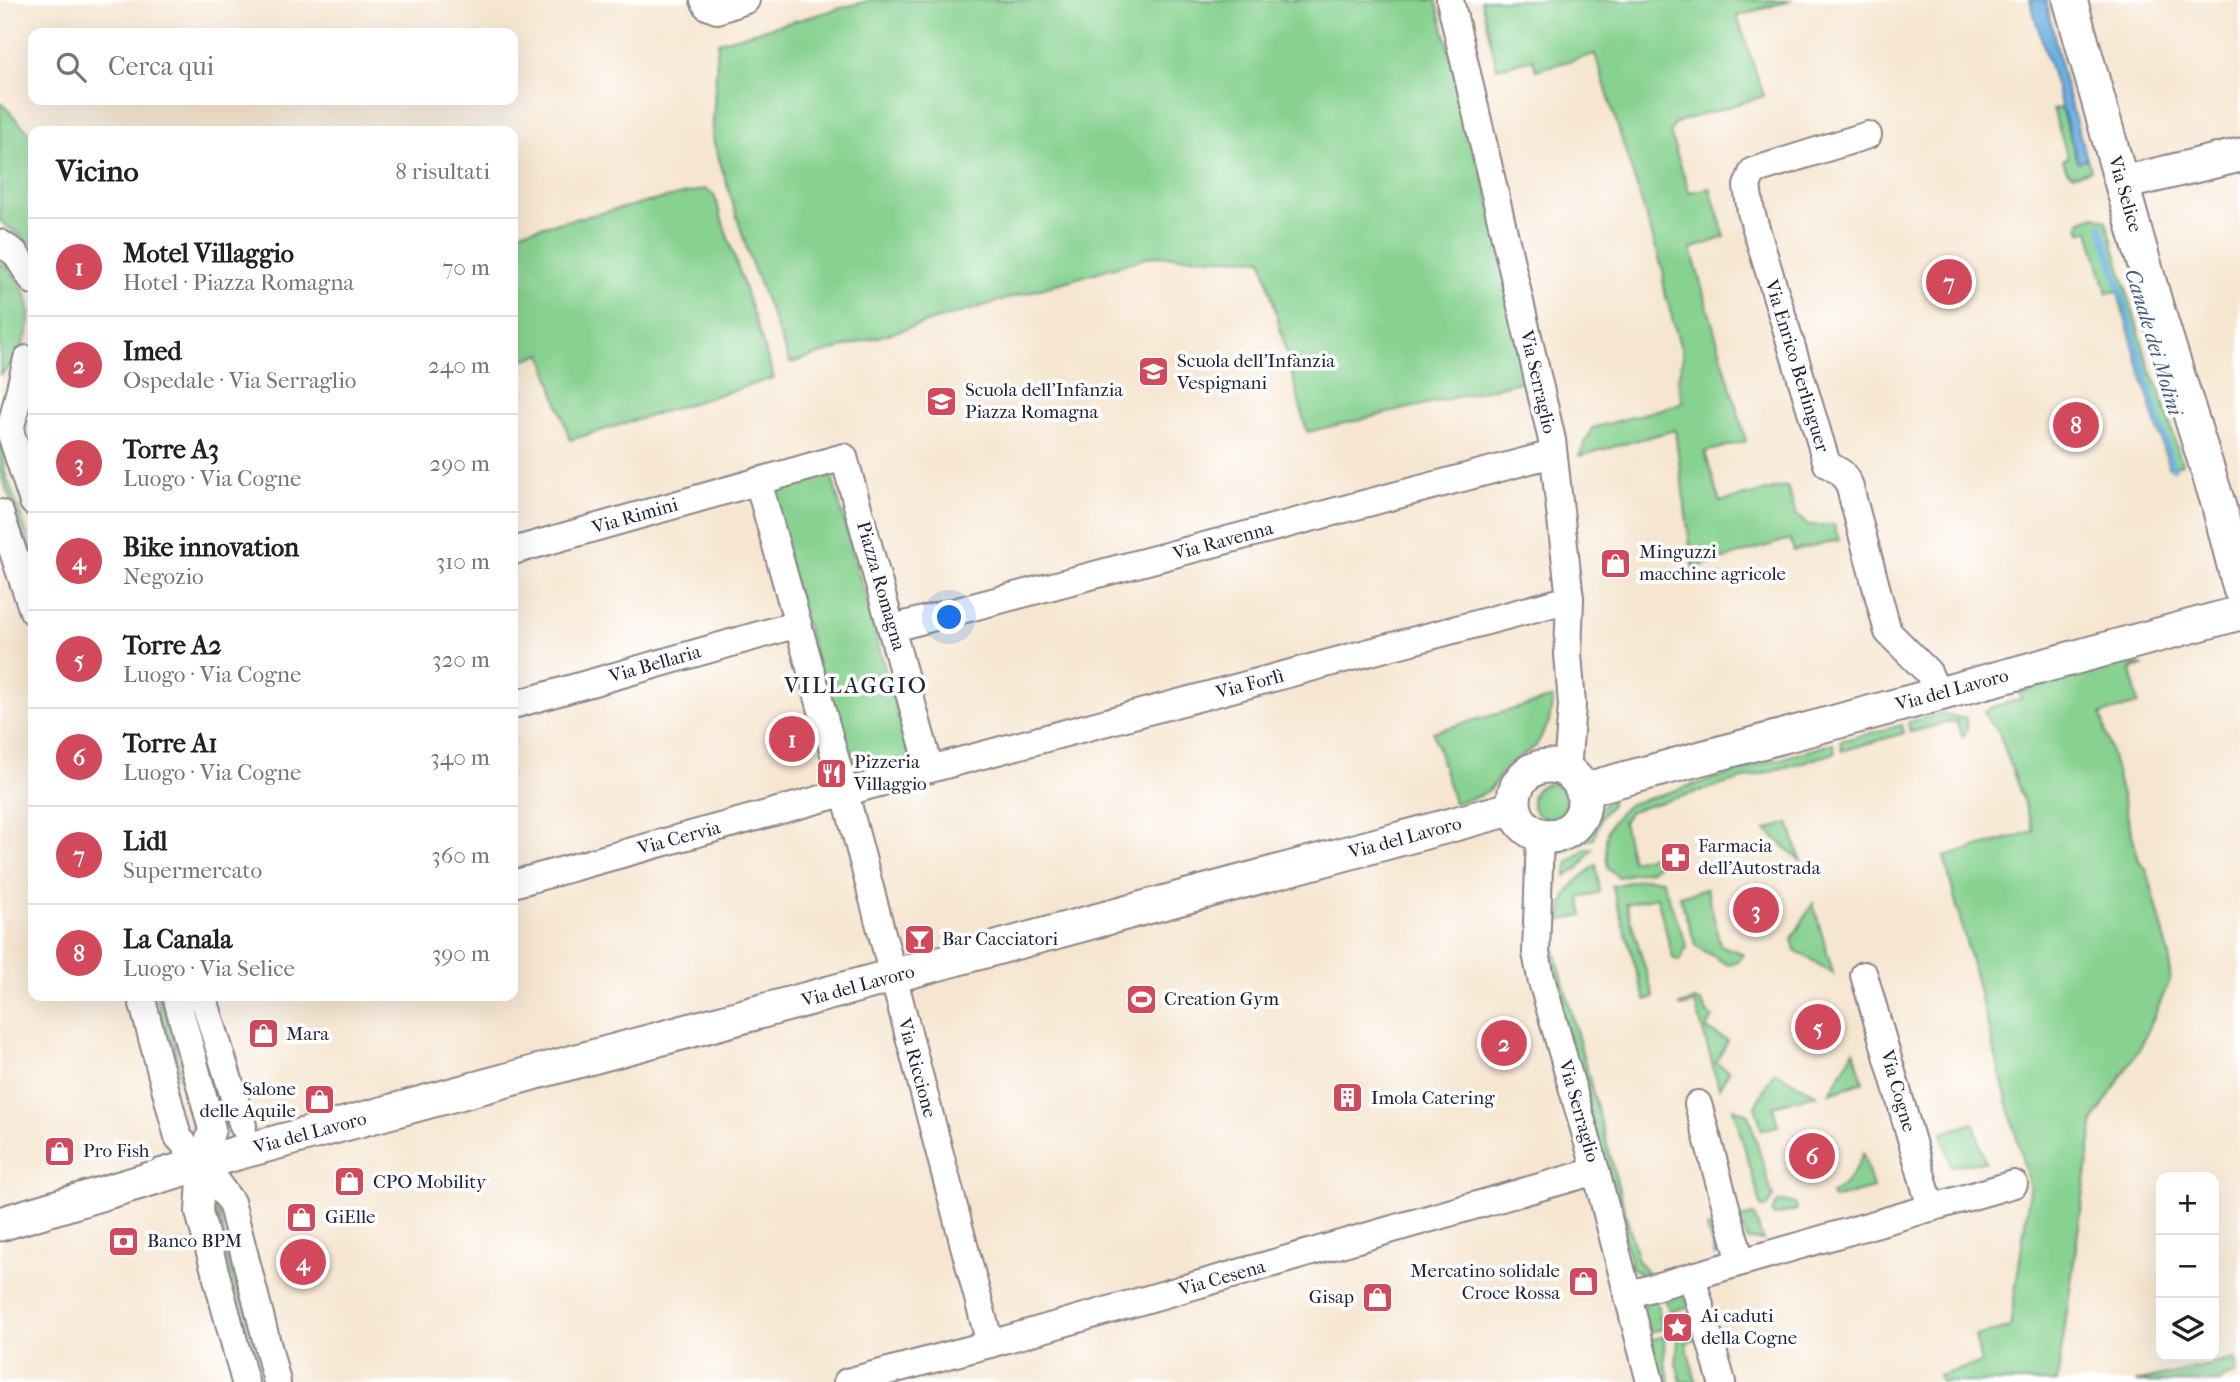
<!DOCTYPE html>
<html lang="it">
<head>
<meta charset="utf-8">
<style>
  :root { --surface:#fff; --page:#f2f2f2; --text:#202124; --muted:#757577; --line:#e0e0e0; --accent:#d1495b }
  body { margin:0; font-family:"IM FELL French Canon",serif; background:var(--page); color:var(--text) }
  .controls { position:absolute; right:21px; bottom:21px; display:grid; overflow:hidden; border-radius:14px; box-shadow:0 7px 28px #0002 }
  .controls button { width:63px; height:63px; display:grid; place-items:center; padding:0; border:0; border-bottom:2px solid var(--line); background:var(--surface); color:var(--text); font:35px sans-serif }
  .you { position:absolute; left:950px; top:618px; width:24px; height:24px; margin:-18px; border:5px solid #fff; border-radius:50%; background:#1a73e8; box-shadow:0 0 0 10px #1a73e833 }
  .badge { display:grid; place-items:center; width:46px; height:46px; border-radius:50%; background:var(--accent); color:#fff; font-size:23px; font-weight:700 }
  .pin { position:absolute; translate:-50% -50%; border:4px solid #fff; box-shadow:0 2px 7px #0006 }
  .list { margin:0; padding:0; list-style:none }
  h2 { display:flex; justify-content:space-between; align-items:center; height:91px; margin:0; padding:0 28px; font-size:30px }
  h2 small { font-size:23px; font-weight:400; color:var(--muted) }
  .list li { display:grid; grid-template-columns:46px 1fr auto; gap:21px; align-items:center; box-sizing:border-box; height:98px; padding:0 28px; border-top:2px solid var(--line) }
  .list b { display:block; font-size:26px; white-space:nowrap }
  .list p { margin:0; font-size:23px; white-space:nowrap; color:var(--muted) }
  .list em { font-size:23px; font-style:normal; color:var(--muted) }
  .icon { flex:none; width:38px; height:38px; fill:none; stroke:currentColor; stroke-width:2; stroke-linecap:round; stroke-linejoin:round }
  .map { position:relative; flex:none; width:2240px; height:1382px; overflow:hidden }
  .search { position:absolute; background:var(--surface); box-shadow:0 7px 28px #0002; left:28px; top:28px; width:490px; height:77px; display:flex; align-items:center; gap:18px; box-sizing:border-box; padding:0 24px; border-radius:14px; color:var(--muted); font-size:26px }
  .panel { position:absolute; background:var(--surface); box-shadow:0 7px 28px #0002; left:28px; top:126px; width:490px; height:875px; border-radius:14px }
  .map>svg:first-child { display:block }
  .green { fill:#87d290; stroke:#547a66; stroke-width:2 }
  .water { fill:#6bb0e1; stroke:#46698e; stroke-width:2 }
  .lines { fill:none; stroke-linecap:round; stroke-linejoin:round }
  .stream { stroke:#6bb0e1; stroke-width:6 }
  .minor-casing { stroke:#8c8486; stroke-width:30 }
  .major-casing { stroke:#8c8486; stroke-width:37 }
  .minor { stroke:#fff; stroke-width:26 }
  .major { stroke:#fff; stroke-width:33 }
  .labels { text-anchor:middle; dominant-baseline:central; stroke-width:7; stroke-linejoin:round; paint-order:stroke }
  .street-label { font-size:19px; fill:#22223b; stroke:#fff }
  .poi-label { font-size:19px; fill:#22223b; stroke:#fff; text-anchor:start }
  .water-label { font-size:21px; font-style:italic; fill:#3f5b7d; stroke:#fff }
  .quarter-label { font-size:23px; letter-spacing:2px; fill:#22223b; stroke:#fff }
</style>
</head>
<body>
<div class="map">
<svg width="2240" height="1382" viewBox="0 0 2240 1382">
  <rect width="100%" height="100%" fill="#fff"/>
  <filter id="ink" filterUnits="userSpaceOnUse"><feTurbulence type="fractalNoise" baseFrequency=".0143" numOctaves="2"/><feDisplacementMap in="SourceGraphic" scale="14" xChannelSelector="R" yChannelSelector="G"/><feConvolveMatrix kernelMatrix="1 2 1 2 8 2 1 2 1" color-interpolation-filters="sRGB"/></filter>
  <filter id="wash" filterUnits="userSpaceOnUse"><feTurbulence type="fractalNoise" baseFrequency=".00686" numOctaves="4" result="noise"/><feDisplacementMap in="SourceGraphic" scale="28" xChannelSelector="R" yChannelSelector="G"/><feGaussianBlur stdDeviation="1.57" result="paint"/><feColorMatrix in="noise" values="0 0 0 0 0 0 0 0 0 0 0 0 0 0 0 0 0 1.4 0 .05"/><feComposite in="paint" operator="in"/></filter>
  <g filter="url(#wash)">
    <rect width="100%" height="100%" fill="#f6e6d0"/>
    <g class="green">
      <path d="M871,0H1436L1537,378L1307,432L1262,259L1152,256L790,363L750,259L712,136L718,42Z"/>
      <path d="M1481,0H1792L1737,16L1764,96L1675,123L1670,133L1689,192L1710,188L1725,237L1691,249L1746,441L1705,452L1720,502L1787,486L1796,514L1807,525H1834L1839,540L1794,551L1790,539L1693,568L1675,430L1579,456L1592,428L1683,403L1678,381L1683,356L1663,286L1664,274L1595,54L1536,70L1533,59L1497,68Z"/>
      <path d="M0,102L33,137V245L0,221Z"/>
      <path d="M2061,108L2077,161L2087,159L2091,170C2074,176 2068,179 2063,160L2068,158L2053,110Z"/>
      <path d="M705,189L714,195L774,378L570,440L542,354L513,363V233Z"/>
      <path d="M2095,216L2106,220L2150,370L2159,388L2182,464L2169,467L2117,291L2107,293L2089,230L2081,232L2079,225L2081,221Z"/>
      <path d="M0,263C43,292 35,345 0,375Z"/>
      <path d="M2,407L5,473L33,550V562L0,472Z"/>
      <path d="M830,470L910,759L848,776L768,488Z"/>
      <path d="M2122,663L2144,666L2131,669L2138,704L2101,714L2139,861L2147,870L2170,957V980L2141,1046L2094,1119L2057,1382H1941L1939,1376L1981,1363L1975,1336L2010,1328L2030,1189L1944,857L2034,831L1998,730L1989,722L1984,712L1995,706L2021,699L2019,692Z"/>
      <path d="M1553,698L1549,722L1536,746L1511,763L1489,790L1479,796L1454,803L1433,732Z"/>
      <path d="M1943,713L1959,718L1966,717C1968,726 1969,730 1962,737L1956,721L1910,732L1908,722Z"/>
      <path d="M1902,725L1904,733L1842,751L1840,741Z"/>
      <path d="M1833,743L1835,753L1630,811L1623,822L1632,861L1655,855L1657,866L1651,870L1619,877L1608,869C1604,837 1603,825 1630,804Z"/>
      <circle cx="1549" cy="801" r="17"/>
      <path d="M1609,799L1612,803L1601,817L1594,839C1580,840 1571,851 1558,852C1564,842 1577,840 1585,832C1595,822 1598,808 1609,799Z"/>
      <path d="M1789,823L1801,861L1766,830Z"/>
      <path d="M1593,848L1579,868L1566,876L1568,862L1586,849Z"/>
      <path d="M1550,861L1559,863L1550,933L1638,1260L1648,1274H1641L1632,1268L1546,953Z"/>
      <path d="M1596,865L1600,892L1580,898L1583,915L1560,921C1565,888 1571,885 1596,865Z"/>
      <path d="M1647,878L1662,880L1687,947L1679,961L1673,958L1657,897L1626,904L1654,998L1645,1000L1612,886Z"/>
      <path d="M1707,889L1720,945L1743,954L1738,961L1728,965L1696,946L1679,896Z"/>
      <path d="M1813,903L1833,973L1795,950L1792,939Z"/>
      <path d="M156,996H161L197,1126L193,1127Z"/>
      <path d="M185,996H196L231,1123L220,1126Z"/>
      <path d="M1695,1000L1702,1003L1707,1013L1713,1017L1706,1029L1728,1041L1716,1063L1729,1071L1719,1088L1695,1003L1681,1007L1680,1005Z"/>
      <path d="M1854,1050L1863,1082L1830,1093Z"/>
      <path d="M1774,1071L1817,1095L1773,1106L1778,1126L1762,1130L1755,1106Z"/>
      <path d="M1733,1108L1748,1114L1773,1197L1767,1207L1762,1208Z"/>
      <path d="M1974,1123L1985,1162L1951,1166L1942,1133Z"/>
      <path d="M1863,1153L1873,1188L1833,1199L1831,1194C1848,1184 1856,1171 1863,1153Z"/>
      <path d="M1784,1201L1795,1204L1797,1210L1774,1216L1772,1211L1778,1202Z"/>
      <path d="M218,1211L265,1382H258L214,1212Z"/>
      <path d="M1754,1215L1763,1241L1748,1240L1738,1218Z"/>
      <path d="M1721,1224L1724,1248L1715,1256L1707,1228Z"/>
      <path d="M1678,1291L1684,1293L1691,1306L1669,1312L1664,1295Z"/>
      <path d="M1655,1297L1663,1329L1649,1332L1643,1310L1648,1300Z"/>
      <path d="M1693,1313L1701,1338L1686,1343L1696,1382H1681L1676,1363L1678,1342L1671,1319Z"/>
      <path d="M1664,1336L1665,1362L1670,1382H1663L1651,1340Z"/>
      <path d="M2235,1359L2237,1374L2227,1376L2219,1382H2136Z"/>
    </g>
    <path class="water" d="M2030,0H2046L2066,89L2087,159L2078,162Z"/>
    <g class="lines">
      <path class="stream" d="M2101,226L2173,468"/>
    </g>
  </g>
  <g filter="url(#ink)">
    <g class="lines">
      <defs>
        <g id="minor">
          <path d="M704,0L707,6L717,10L746,0"/>
          <path d="M1450,0L1552,440L1570,599L1568,654L1572,705L1567,771"/>
          <path d="M1868,135L1753,171L1747,186L1751,212L1827,464L1842,473L1849,484L1888,632L1928,672L1938,693"/>
          <path d="M0,243L15,253L33,281"/>
          <path d="M27,359L10,431L33,502"/>
          <path d="M758,481L845,793L990,1344"/>
          <path d="M0,513L33,611"/>
          <path d="M513,551L844,457L930,769"/>
          <path d="M893,628L1553,454"/>
          <path d="M513,705L798,624"/>
          <path d="M1540,836L1536,953L1541,978L1596,1171L1650,1382"/>
          <path d="M513,884L930,769L1570,599"/>
          <path d="M1864,975L1931,1208"/>
          <path d="M141,996L178,1137L202,1163L231,1202L277,1382"/>
          <path d="M176,996L212,1129L202,1163L199,1212L245,1382"/>
          <path d="M203,996L243,1126"/>
          <path d="M1698,1104L1741,1262"/>
          <path d="M1692,1277L1722,1382"/>
          <path d="M1627,1295L2014,1184"/>
          <path d="M847,1382L990,1344L1596,1171"/>
        </g>
        <g id="major">
          <path d="M2070,0L2155,302L2218,503L2240,589"/>
          <path d="M2123,183L2240,155"/>
          <circle cx="1549" cy="801" r="35"/>
          <path d="M1583,790L2240,613"/>
          <path d="M0,1224L237,1153L1514,808"/>
        </g>
      </defs>
      <use href="#minor" class="minor-casing"/>
      <use href="#major" class="major-casing"/>
      <use href="#minor" class="minor"/>
      <use href="#major" class="major"/>
    </g>
  </g>
  <defs>
    <symbol id="school-square" viewBox="-11 -11 22 22"><rect x="-9" y="-9" width="18" height="18" rx="4" fill="#d1495b" stroke="#fff"/><path d="M0-5L7-2L0 1L-7-2ZM-4 1L0 2.5L4 1V4Q0 6-4 4Z" fill="#fff"/></symbol>
    <symbol id="shop-square" viewBox="-11 -11 22 22"><rect x="-9" y="-9" width="18" height="18" rx="4" fill="#d1495b" stroke="#fff"/><path d="M-5-2.5h2.3a2.7 3.5 0 0 1 5.4 0H5L5.5 6h-11ZM-1.5-2.5h3a1.5 2.3 0 0 0-3 0Z" fill="#fff"/></symbol>
    <symbol id="restaurant-square" viewBox="-11 -11 22 22"><rect x="-9" y="-9" width="18" height="18" rx="4" fill="#d1495b" stroke="#fff"/><path d="M-5-6h1v4h1v-4h1v4h1v-4h1v5L-1.5 .5V6h-2V.5L-5-1ZM5-6V6H3V1.5H1.5Q1.5-4 5-6Z" fill="#fff"/></symbol>
    <symbol id="pharmacy-square" viewBox="-11 -11 22 22"><rect x="-9" y="-9" width="18" height="18" rx="4" fill="#d1495b" stroke="#fff"/><path d="M-2-6h4v4h4v4h-4v4h-4v-4h-4v-4h4Z" fill="#fff"/></symbol>
    <symbol id="bar-square" viewBox="-11 -11 22 22"><rect x="-9" y="-9" width="18" height="18" rx="4" fill="#d1495b" stroke="#fff"/><path d="M-6-5H6L.8 .8V4.5H3.5V6h-7V4.5H-.8V.8Z" fill="#fff"/></symbol>
    <symbol id="stadium-square" viewBox="-11 -11 22 22"><rect x="-9" y="-9" width="18" height="18" rx="4" fill="#d1495b" stroke="#fff"/><path d="M0-5a6.5 5 0 1 0 0 10a6.5 5 0 1 0 0-10ZM-3.5-1.8h7v3.6h-7Z" fill="#fff"/></symbol>
    <symbol id="building-square" viewBox="-11 -11 22 22"><rect x="-9" y="-9" width="18" height="18" rx="4" fill="#d1495b" stroke="#fff"/><path d="M-4-6H4V6H1V3H-1V6H-4ZM-2.5-4.3h1.7v1.8h-1.7ZM.8-4.3h1.7v1.8H.8ZM-2.5-1h1.7V.8h-1.7ZM.8-1h1.7V.8H.8Z" fill="#fff"/></symbol>
    <symbol id="bank-square" viewBox="-11 -11 22 22"><rect x="-9" y="-9" width="18" height="18" rx="4" fill="#d1495b" stroke="#fff"/><path d="M-6-4H6V4H-6ZM0-2.3a2.3 2.3 0 1 0 0 4.6a2.3 2.3 0 1 0 0-4.6Z" fill="#fff"/></symbol>
    <symbol id="sight-square" viewBox="-11 -11 22 22"><rect x="-9" y="-9" width="18" height="18" rx="4" fill="#d1495b" stroke="#fff"/><path d="M0-6L1.8-2.2L6-1.7L2.9 1.2L3.7 5.4L0 3.3L-3.7 5.4L-2.9 1.2L-6-1.7L-1.8-2.2Z" fill="#fff"/></symbol>
  </defs>
  <g fill-rule="evenodd">
    <use href="#school-square" x="1136" y="354" width="35" height="35"/>
    <use href="#school-square" x="924" y="384" width="35" height="35"/>
    <use href="#shop-square" x="1598" y="546" width="35" height="35"/>
    <use href="#restaurant-square" x="814" y="756" width="35" height="35"/>
    <use href="#pharmacy-square" x="1658" y="840" width="35" height="35"/>
    <use href="#bar-square" x="902" y="922" width="35" height="35"/>
    <use href="#stadium-square" x="1124" y="982" width="35" height="35"/>
    <use href="#shop-square" x="246" y="1016" width="35" height="35"/>
    <use href="#building-square" x="1330" y="1080" width="35" height="35"/>
    <use href="#shop-square" x="302" y="1082" width="35" height="35"/>
    <use href="#shop-square" x="42" y="1134" width="35" height="35"/>
    <use href="#shop-square" x="332" y="1164" width="35" height="35"/>
    <use href="#shop-square" x="284" y="1200" width="35" height="35"/>
    <use href="#bank-square" x="106" y="1224" width="35" height="35"/>
    <use href="#shop-square" x="1566" y="1264" width="35" height="35"/>
    <use href="#shop-square" x="1360" y="1280" width="35" height="35"/>
    <use href="#sight-square" x="1660" y="1310" width="35" height="35"/>
  </g>
  <g class="labels">
    <g class="street-label">
      <text transform="translate(2125 194) rotate(74)">Via Selice</text>
      <text transform="translate(1797 366) rotate(73)">Via Enrico Berlinguer</text>
      <text transform="translate(1538 382) rotate(77)">Via Serraglio</text>
      <text transform="translate(635 516) rotate(-16)">Via Rimini</text>
      <text transform="translate(1223 541) rotate(-15)">Via Ravenna</text>
      <text transform="translate(881 586) rotate(74)">Piazza Romagna</text>
      <text transform="translate(655 664) rotate(-16)">Via Bellaria</text>
      <text transform="translate(1250 684) rotate(-15)">Via Forlì</text>
      <text transform="translate(1952 690) rotate(-15)">Via del Lavoro</text>
      <text transform="translate(679 838) rotate(-15)">Via Cervia</text>
      <text transform="translate(1405 838) rotate(-15)">Via del Lavoro</text>
      <text transform="translate(858 986) rotate(-15)">Via del Lavoro</text>
      <text transform="translate(917 1068) rotate(75)">Via Riccione</text>
      <text transform="translate(1898 1091) rotate(74)">Via Cogne</text>
      <text transform="translate(1579 1111) rotate(74)">Via Serraglio</text>
      <text transform="translate(310 1133) rotate(-15)">Via del Lavoro</text>
      <text transform="translate(1222 1278) rotate(-16)">Via Cesena</text>
    </g>
    <g class="poi-label">
      <text x="1177" y="361">Scuola dell'Infanzia<tspan x="1177" dy="22">Vespignani</tspan></text>
      <text x="965" y="390">Scuola dell'Infanzia<tspan x="965" dy="22">Piazza Romagna</tspan></text>
      <text x="1639" y="552">Minguzzi<tspan x="1639" dy="22">macchine agricole</tspan></text>
      <text x="854" y="762">Pizzeria<tspan x="854" dy="22">Villaggio</tspan></text>
      <text x="1698" y="846">Farmacia<tspan x="1698" dy="22">dell'Autostrada</tspan></text>
      <text x="942" y="939">Bar Cacciatori</text>
      <text x="1164" y="999">Creation Gym</text>
      <text x="286" y="1034">Mara</text>
      <text x="296" y="1089" text-anchor="end">Salone<tspan x="296" dy="22">delle Aquile</tspan></text>
      <text x="1371" y="1098">Imola Catering</text>
      <text x="83" y="1151">Pro Fish</text>
      <text x="373" y="1182">CPO Mobility</text>
      <text x="325" y="1217">GiElle</text>
      <text x="147" y="1241">Banco BPM</text>
      <text x="1560" y="1271" text-anchor="end">Mercatino solidale<tspan x="1560" dy="22">Croce Rossa</tspan></text>
      <text x="1354" y="1297" text-anchor="end">Gisap</text>
      <text x="1701" y="1316">Ai caduti<tspan x="1701" dy="22">della Cogne</tspan></text>
    </g>
    <g class="water-label">
      <text transform="translate(2154 342) rotate(73)">Canale dei Molini</text>
    </g>
    <g class="quarter-label">
      <text x="856" y="685">VILLAGGIO</text>
    </g>
  </g>
</svg>
<div class="controls">
<button>+</button>
<button>−</button>
<button><svg class="icon" aria-label="layers" viewBox="0 0 24 24"><path d="M12 4l9 5-9 5-9-5zM3 14l9 5 9-5"/></svg></button>
</div>
<div class="you"></div>
<div class="pin badge" style="left:792px;top:739px">1</div>
<div class="pin badge" style="left:1504px;top:1043px">2</div>
<div class="pin badge" style="left:1756px;top:910px">3</div>
<div class="pin badge" style="left:303px;top:1262px">4</div>
<div class="pin badge" style="left:1818px;top:1027px">5</div>
<div class="pin badge" style="left:1812px;top:1156px">6</div>
<div class="pin badge" style="left:1949px;top:282px">7</div>
<div class="pin badge" style="left:2076px;top:425px">8</div>
<div class="search"><svg class="icon" aria-label="search" viewBox="0 0 24 24"><circle cx="10" cy="10" r="6"/><path d="M15 15l6 6"/></svg>Cerca qui</div>
<section class="panel">
<h2>Vicino<small>8 risultati</small></h2>
<ul class="list">
<li><span class="badge">1</span><div><b>Motel Villaggio</b><p>Hotel · Piazza Romagna</p></div><em>70 m</em></li>
<li><span class="badge">2</span><div><b>Imed</b><p>Ospedale · Via Serraglio</p></div><em>240 m</em></li>
<li><span class="badge">3</span><div><b>Torre A3</b><p>Luogo · Via Cogne</p></div><em>290 m</em></li>
<li><span class="badge">4</span><div><b>Bike innovation</b><p>Negozio</p></div><em>310 m</em></li>
<li><span class="badge">5</span><div><b>Torre A2</b><p>Luogo · Via Cogne</p></div><em>320 m</em></li>
<li><span class="badge">6</span><div><b>Torre A1</b><p>Luogo · Via Cogne</p></div><em>340 m</em></li>
<li><span class="badge">7</span><div><b>Lidl</b><p>Supermercato</p></div><em>360 m</em></li>
<li><span class="badge">8</span><div><b>La Canala</b><p>Luogo · Via Selice</p></div><em>390 m</em></li>
</ul>
</section>
</div>
</body>
</html>
